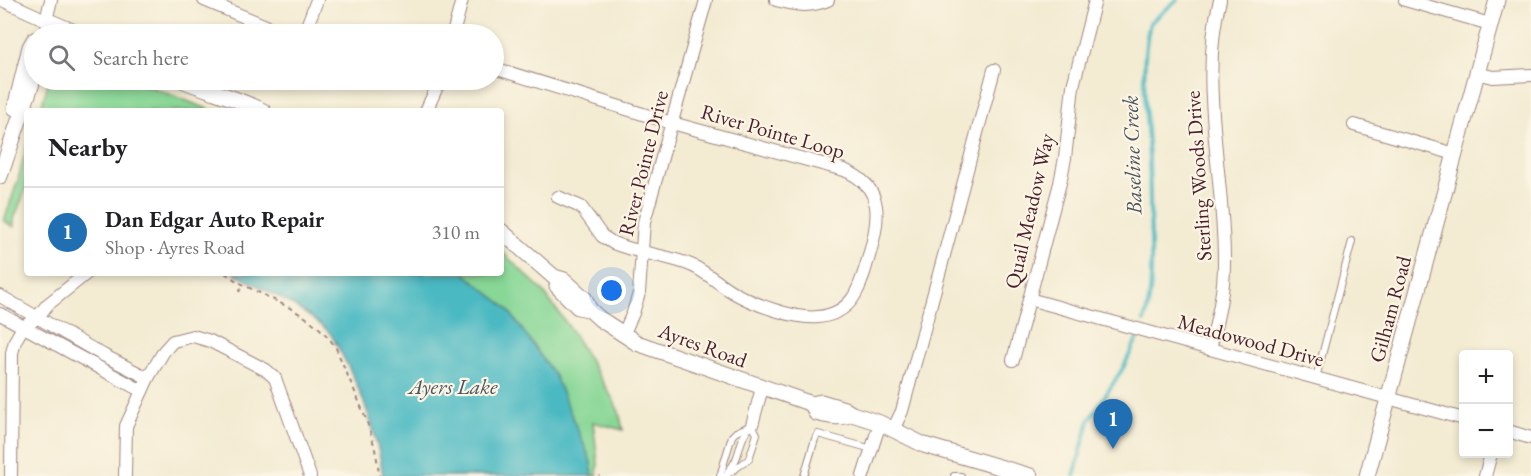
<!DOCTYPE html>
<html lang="en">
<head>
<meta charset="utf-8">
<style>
  :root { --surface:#fff; --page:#f6f6f6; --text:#202124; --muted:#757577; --line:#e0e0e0; --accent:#1f6fb2 }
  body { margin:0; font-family:"EB Garamond",serif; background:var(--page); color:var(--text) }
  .controls { position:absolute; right:18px; bottom:18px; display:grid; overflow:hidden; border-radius:6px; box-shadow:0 3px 9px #0003 }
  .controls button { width:54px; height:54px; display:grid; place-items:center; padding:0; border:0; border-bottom:2px solid var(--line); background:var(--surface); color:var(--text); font:30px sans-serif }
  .you { position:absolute; left:612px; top:291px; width:21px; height:21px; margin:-15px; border:4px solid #fff; border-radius:50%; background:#1a73e8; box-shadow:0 0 0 9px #1a73e833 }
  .badge { display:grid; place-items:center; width:39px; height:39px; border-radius:50%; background:var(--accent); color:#fff; font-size:20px; font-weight:700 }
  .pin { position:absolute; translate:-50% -50px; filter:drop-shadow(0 2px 3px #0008) }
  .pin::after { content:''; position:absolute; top:32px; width:21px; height:18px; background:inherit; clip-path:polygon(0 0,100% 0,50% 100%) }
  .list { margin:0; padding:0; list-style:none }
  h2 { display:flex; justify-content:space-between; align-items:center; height:78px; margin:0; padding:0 24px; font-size:26px }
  h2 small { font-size:20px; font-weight:400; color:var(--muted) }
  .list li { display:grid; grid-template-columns:39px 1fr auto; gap:18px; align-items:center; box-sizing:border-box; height:90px; padding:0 24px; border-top:2px solid var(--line) }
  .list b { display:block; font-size:22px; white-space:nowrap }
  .list p { margin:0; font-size:20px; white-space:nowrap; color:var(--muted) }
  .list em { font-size:20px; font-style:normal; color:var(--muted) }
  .icon { flex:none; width:33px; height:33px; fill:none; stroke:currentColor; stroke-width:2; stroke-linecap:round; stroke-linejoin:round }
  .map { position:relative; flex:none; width:1531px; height:476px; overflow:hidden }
  .search { position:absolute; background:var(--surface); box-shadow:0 3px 9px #0003; left:24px; top:24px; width:480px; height:66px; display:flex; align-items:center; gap:15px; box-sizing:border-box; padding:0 21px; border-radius:33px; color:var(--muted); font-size:22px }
  .panel { position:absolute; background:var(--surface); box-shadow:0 3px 9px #0003; left:24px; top:108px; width:480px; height:168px; border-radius:6px }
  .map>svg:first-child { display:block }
  .green { fill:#88d796; stroke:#697b60; stroke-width:1.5 }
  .water { fill:#4bb9c2; stroke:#4a6c76; stroke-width:1.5 }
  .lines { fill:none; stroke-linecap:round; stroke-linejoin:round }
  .stream { stroke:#4bb9c2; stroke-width:4 }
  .service-casing { stroke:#9e857e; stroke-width:8 }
  .minor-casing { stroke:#9e857e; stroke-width:14 }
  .tertiary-casing { stroke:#9e857e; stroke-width:17 }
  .path { stroke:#9e857e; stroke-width:2; stroke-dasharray:4.5 4.5; stroke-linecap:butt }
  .service { stroke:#fff; stroke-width:6 }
  .minor { stroke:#fff; stroke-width:12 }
  .tertiary { stroke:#fff; stroke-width:15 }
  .labels { text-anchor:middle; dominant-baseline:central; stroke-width:4.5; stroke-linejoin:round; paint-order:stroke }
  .street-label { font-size:21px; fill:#4a1f2b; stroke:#fcf5e5 }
  .water-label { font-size:22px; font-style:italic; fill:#4a5560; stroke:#fcf5e5 }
</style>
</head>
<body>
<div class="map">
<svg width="1531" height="476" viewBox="0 0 1531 476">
  <rect width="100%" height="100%" fill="#fcf5e5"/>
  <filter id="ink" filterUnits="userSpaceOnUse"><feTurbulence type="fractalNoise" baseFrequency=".0167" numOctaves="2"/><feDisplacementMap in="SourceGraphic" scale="12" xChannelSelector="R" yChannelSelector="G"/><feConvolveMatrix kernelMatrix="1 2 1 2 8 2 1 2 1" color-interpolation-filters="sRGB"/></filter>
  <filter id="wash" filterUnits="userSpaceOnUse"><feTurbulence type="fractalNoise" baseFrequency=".008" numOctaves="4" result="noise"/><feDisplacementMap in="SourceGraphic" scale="24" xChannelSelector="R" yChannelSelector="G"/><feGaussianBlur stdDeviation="1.35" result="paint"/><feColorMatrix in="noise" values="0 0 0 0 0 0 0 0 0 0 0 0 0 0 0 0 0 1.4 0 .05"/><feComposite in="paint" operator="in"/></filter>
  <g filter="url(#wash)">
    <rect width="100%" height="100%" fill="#f3ebd2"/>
    <g class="green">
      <path d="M49,80H133L213,111H40Z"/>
      <path d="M27,145V186L14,219V227L4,221L18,180Z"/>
      <path d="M501,251L542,290L569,327L613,399L619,412L623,430L593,422L598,463L597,476H593L590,459L464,273H501Z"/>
    </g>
    <path class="water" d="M234,273H464L507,308L555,376L590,459L593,476H383C377,432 361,389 340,351C336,344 333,336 328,331C300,306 266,291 234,273Z"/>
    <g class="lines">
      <g class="stream">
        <path d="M1144,321C1153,295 1151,266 1151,239C1150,213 1150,186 1149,160C1147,115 1139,67 1150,23L1177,0"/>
        <path d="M1074,476L1089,421L1123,368L1137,339"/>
      </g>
    </g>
  </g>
  <g filter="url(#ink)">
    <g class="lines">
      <defs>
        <g id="service">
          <path d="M1316,378L1352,241"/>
          <path d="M728,471C741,459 738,440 749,427"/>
          <path d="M720,476L732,436L736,432L752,425"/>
          <path d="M725,476L749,459L757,434L752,425"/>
          <path d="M804,476L815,439L818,434L872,449"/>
          <path d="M954,476H961"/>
        </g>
        <g id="minor">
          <path d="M2,0L46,20L51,0"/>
          <path d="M204,0L285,34"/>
          <path d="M776,0C796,5 808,8 828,0"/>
          <path d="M1405,0L1490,24"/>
          <path d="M297,34L307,26L317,0"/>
          <path d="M453,34L462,0"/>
          <path d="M494,68L672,123L844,170C886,187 879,221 869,256C860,286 855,313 818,317C796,320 750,303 731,291C718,283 707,273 693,266C668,255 639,254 613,243L602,236L581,207L558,197"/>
          <path d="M1477,73L1493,77L1531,75"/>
          <path d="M426,111L440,80"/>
          <path d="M1354,125L1455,154"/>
          <path d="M0,296L103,355L148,378"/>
          <path d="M1029,299L1464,419"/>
          <path d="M0,314L142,391"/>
          <path d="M623,335L633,313L639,293L644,222L706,0"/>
          <path d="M1210,349C1217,320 1224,293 1224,264C1225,179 1198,82 1220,0"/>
          <path d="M1013,360L1060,183L1065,158L1073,86L1095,0"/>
          <path d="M752,425L762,388"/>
          <path d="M893,430L902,411L994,70"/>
          <path d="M1508,431L1531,438"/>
          <path d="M11,476L12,353L15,341L23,327L37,318L47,305L87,273"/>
          <path d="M125,476L126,426L148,378L164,351L173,341L193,336L210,341L266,370L275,378L310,476"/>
          <path d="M863,476L880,423"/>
          <path d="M1485,476L1491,454"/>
        </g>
        <g id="tertiary">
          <path d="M46,20L79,34"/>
          <path d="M182,80C209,91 237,98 263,111"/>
          <path d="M15,108L30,47L34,40"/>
          <path d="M0,176L34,77"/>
          <path d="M501,231L554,277L564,280L585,299L589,309L600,319L637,343L812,404L821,402L844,409L852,414L880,423L924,445L1030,476"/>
          <path d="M557,286L578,307L589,309"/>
          <path d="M812,404L816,413C828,416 840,419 852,414"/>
          <path d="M1367,476L1497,0"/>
        </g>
      </defs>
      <use href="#service" class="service-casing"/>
      <use href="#minor" class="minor-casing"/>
      <use href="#tertiary" class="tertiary-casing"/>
      <g class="path">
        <path d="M225,273C262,300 310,307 336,348C353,390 376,431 379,476"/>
        <path d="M239,292L243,284"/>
        <path d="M599,476H600"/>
      </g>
      <use href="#service" class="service"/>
      <use href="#minor" class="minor"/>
      <use href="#tertiary" class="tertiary"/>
    </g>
  </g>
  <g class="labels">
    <g class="street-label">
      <text transform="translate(773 131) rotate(16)">River Pointe Loop</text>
      <text transform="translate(643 163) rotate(-76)">River Pointe Drive</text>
      <text transform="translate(1198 176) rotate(-94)">Sterling Woods Drive</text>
      <text transform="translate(1029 211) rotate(-77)">Quail Meadow Way</text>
      <text transform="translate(1390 309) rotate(-75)">Gilham Road</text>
      <text transform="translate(1251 340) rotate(15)">Meadowood Drive</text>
      <text transform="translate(703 345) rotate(20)">Ayres Road</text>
    </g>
    <g class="water-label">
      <text transform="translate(1132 155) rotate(-92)">Baseline Creek</text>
      <text x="453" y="386">Ayers Lake</text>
    </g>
  </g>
</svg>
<div class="controls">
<button>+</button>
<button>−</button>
</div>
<div class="you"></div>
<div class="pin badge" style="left:1113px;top:449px">1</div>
<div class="search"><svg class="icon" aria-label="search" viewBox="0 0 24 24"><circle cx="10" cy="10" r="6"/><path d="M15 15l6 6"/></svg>Search here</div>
<section class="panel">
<h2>Nearby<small></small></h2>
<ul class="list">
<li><span class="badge">1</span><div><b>Dan Edgar Auto Repair</b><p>Shop · Ayres Road</p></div><em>310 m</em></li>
</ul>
</section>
</div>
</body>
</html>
